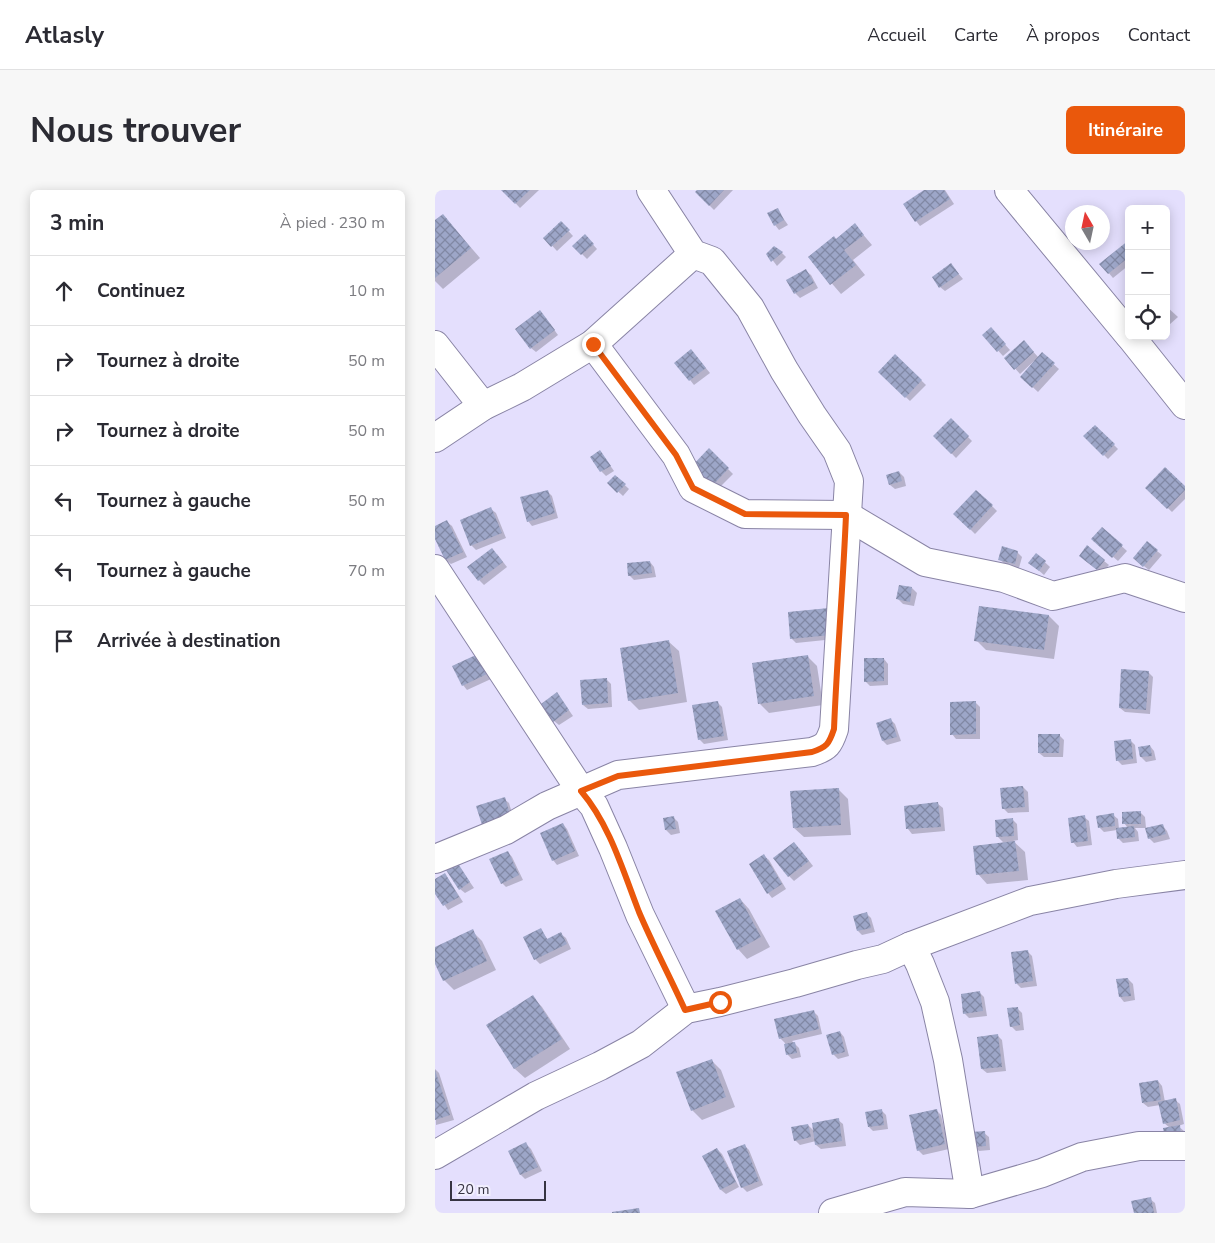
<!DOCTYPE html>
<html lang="fr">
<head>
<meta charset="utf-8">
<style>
  :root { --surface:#fff; --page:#f7f7f7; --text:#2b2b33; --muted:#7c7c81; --line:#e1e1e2; --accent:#ea580c }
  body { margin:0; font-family:"Nunito Sans",sans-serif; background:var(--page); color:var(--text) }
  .controls { position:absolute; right:15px; top:15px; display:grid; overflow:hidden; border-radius:8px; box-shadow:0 2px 12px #0003 }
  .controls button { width:45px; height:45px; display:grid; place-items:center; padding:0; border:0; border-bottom:1px solid var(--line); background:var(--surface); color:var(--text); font:25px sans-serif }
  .compass { position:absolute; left:630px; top:15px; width:45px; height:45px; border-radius:50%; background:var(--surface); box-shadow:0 2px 12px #0003; rotate:351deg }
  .scale { position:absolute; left:15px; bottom:12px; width:96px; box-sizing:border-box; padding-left:5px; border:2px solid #363442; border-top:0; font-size:14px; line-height:18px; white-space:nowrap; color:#363442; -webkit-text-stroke:4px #f1effe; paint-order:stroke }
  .stop { position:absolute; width:15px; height:15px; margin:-11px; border:4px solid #ea580c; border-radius:50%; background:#fff }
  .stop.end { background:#ea580c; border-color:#fff; box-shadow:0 1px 5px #0008 }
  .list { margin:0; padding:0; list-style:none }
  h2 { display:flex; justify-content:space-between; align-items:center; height:65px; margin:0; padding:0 20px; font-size:21px }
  h2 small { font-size:16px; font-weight:400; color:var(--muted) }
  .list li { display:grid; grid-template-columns:32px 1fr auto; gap:15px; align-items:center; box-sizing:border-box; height:70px; padding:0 20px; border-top:1px solid var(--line) }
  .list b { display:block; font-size:19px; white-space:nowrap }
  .list em { font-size:16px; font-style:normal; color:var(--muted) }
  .icon { flex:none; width:28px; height:28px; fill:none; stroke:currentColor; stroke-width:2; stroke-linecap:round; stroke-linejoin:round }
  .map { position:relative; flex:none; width:750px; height:1023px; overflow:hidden; border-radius:8px }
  header { display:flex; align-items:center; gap:30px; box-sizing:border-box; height:70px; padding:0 25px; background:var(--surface); border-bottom:1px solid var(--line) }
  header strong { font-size:24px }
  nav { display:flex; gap:28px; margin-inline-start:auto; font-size:18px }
  .intro { display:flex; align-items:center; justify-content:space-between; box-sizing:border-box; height:120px; padding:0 30px }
  h1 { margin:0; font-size:35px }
  .button { padding:12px 22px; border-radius:8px; background:var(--accent); color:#fff; font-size:18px; font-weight:700 }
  main { display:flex; gap:30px; padding:0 30px }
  aside { flex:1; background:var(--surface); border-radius:8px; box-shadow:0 2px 12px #0003 }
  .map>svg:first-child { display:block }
  .shadow { fill:#0003 }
  .building { fill:url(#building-cross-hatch) }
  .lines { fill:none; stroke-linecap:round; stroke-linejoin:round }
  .street-casing { stroke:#8984a5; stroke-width:30 }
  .street { stroke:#fff; stroke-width:28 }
  .route { stroke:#ea580c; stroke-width:6 }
</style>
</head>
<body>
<header>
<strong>Atlasly</strong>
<nav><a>Accueil</a><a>Carte</a><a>À propos</a><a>Contact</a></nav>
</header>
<div class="intro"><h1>Nous trouver</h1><a class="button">Itinéraire</a></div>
<main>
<aside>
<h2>3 min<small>À pied · 230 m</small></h2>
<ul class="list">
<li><svg class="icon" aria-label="ahead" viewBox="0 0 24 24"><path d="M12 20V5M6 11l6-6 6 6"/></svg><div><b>Continuez</b></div><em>10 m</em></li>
<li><svg class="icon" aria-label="right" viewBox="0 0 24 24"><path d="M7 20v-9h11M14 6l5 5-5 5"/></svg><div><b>Tournez à droite</b></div><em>50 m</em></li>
<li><svg class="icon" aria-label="right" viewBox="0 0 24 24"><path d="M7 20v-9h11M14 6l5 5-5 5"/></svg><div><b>Tournez à droite</b></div><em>50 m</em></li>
<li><svg class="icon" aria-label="left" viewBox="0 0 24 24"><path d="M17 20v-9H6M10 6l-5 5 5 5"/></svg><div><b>Tournez à gauche</b></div><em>50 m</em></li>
<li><svg class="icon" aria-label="left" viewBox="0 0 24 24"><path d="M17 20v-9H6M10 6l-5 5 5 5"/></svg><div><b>Tournez à gauche</b></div><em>70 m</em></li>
<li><svg class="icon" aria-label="arrive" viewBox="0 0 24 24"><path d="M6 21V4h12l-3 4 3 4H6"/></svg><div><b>Arrivée à destination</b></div></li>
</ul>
</aside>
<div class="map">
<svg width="750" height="1023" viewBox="0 0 750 1023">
  <defs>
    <pattern id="building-cross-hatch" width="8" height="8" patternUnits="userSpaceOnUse" patternTransform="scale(1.25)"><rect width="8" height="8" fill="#9da6c8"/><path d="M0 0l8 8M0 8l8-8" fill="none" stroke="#8188a4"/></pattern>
  </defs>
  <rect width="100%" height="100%" fill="#e4dffd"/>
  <g class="shadow">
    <path d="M68,0H104L85,18Z"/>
    <path d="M263,0H298L279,20L261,2Z"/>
    <path d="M491,0H510L519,14L485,36L481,31Z"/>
    <path d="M342,19L353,35L344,40L340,35Z"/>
    <path d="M8,25L45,68L8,99L0,91V32Z"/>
    <path d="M126,33L138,46L122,61L110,48Z"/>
    <path d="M420,35L437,55L418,70L430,85L406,104L374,67L401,50Z"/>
    <path d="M154,50L162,59L152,69L139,56Z"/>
    <path d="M694,52V75L678,88L666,74Z"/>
    <path d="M347,63L351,67L342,76L333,64Z"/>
    <path d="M516,75L528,89L510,101L505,97Z"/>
    <path d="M371,81L376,85L383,98L365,108L360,103Z"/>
    <path d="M731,116L743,127L734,135L731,132Z"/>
    <path d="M109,126L123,145L101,162L96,158Z"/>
    <path d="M556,139L575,160L568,166L549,145Z"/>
    <path d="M593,156L604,168L607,164L624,179L603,202L587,187L600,172L599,171L585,184L571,168Z"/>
    <path d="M460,165L491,195L475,211L444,182Z"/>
    <path d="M261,166L275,183L259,195L255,190Z"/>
    <path d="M516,230L537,251L521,268L500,246Z"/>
    <path d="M660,236L683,259L673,269L650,246Z"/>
    <path d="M274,260L298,284L282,300L258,277Z"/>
    <path d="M165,261L179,281L171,286L166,281Z"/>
    <path d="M464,282L469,287L471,296L460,299L455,295Z"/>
    <path d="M180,286L194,299L188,306L174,293Z"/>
    <path d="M750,297V309L737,322L712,298Z"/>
    <path d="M112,301L117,306L123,328L97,336L93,331Z"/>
    <path d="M542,301L562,321L540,344L520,324Z"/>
    <path d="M56,319L61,323L71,348L41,360L36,355Z"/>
    <path d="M12,332L17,336L32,367L16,374L11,370L0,346V337Z"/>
    <path d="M668,339L692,361L683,371L663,354Z"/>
    <path d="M722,361L727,365L714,380L705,373Z"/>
    <path d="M582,362L587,367L584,378L570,374L565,370Z"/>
    <path d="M62,364L72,377L49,395L44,390Z"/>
    <path d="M602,365L615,377L609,385L595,373Z"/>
    <path d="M650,370L669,371L674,375L667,383Z"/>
    <path d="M215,372L219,377L221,387L199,390L194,385Z"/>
    <path d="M477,398L482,403L479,416L468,414L463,409Z"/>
    <path d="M354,423L400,449L361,453L356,448Z"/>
    <path d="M614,426L624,436L619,469L551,460L541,450Z"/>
    <path d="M234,452L244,461L252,512L204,520L194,510Z"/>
    <path d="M42,465L56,489L32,500L28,495Z"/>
    <path d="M372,466L382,476L388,515L334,523L325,514Z"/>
    <path d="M449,469L453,474V495L435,496L430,491Z"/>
    <path d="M713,482L718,487L715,524L690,522L685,518Z"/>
    <path d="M171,489L176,494L177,517L153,519L148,515Z"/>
    <path d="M126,509L138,526L124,535L119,531Z"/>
    <path d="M282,512L287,517L293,550L269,554L264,549Z"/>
    <path d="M540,512L545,517V549H521L517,544Z"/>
    <path d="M456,530L460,534L466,551L452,555L448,551Z"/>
    <path d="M624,545L629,550L628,567H609L604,563Z"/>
    <path d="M695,550L700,555L702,573L687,575L682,570Z"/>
    <path d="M715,556L719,561L721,570L711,572L706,567Z"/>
    <path d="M588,597L593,602L594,622L573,623L568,618Z"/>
    <path d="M403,599L413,609L416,645L369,647L359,638Z"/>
    <path d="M69,609L74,613L80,633L54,642Z"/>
    <path d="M503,614L508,618L510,641L477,644L473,639L471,617Z"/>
    <path d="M705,622L710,627L711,638H700L703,642L704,651L688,653L683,648L682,640L669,642L664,637L678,625L683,629L684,639L693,638L689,633Z"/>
    <path d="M238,627L243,632L245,643L236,645L231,640L229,629Z"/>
    <path d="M649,627L654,631L657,655L642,657L638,652Z"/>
    <path d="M577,629L582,634L583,650L578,651L590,662L593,690L552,694L543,684L570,654L563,647Z"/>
    <path d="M128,634L132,639L144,666L122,675L118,670Z"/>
    <path d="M728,636L732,641L735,649L719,653L714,648Z"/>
    <path d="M364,658L378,676L359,691L354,686Z"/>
    <path d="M73,662L77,667L88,690L71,697L67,693Z"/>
    <path d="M329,666L334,670L351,699L337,708L333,703Z"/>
    <path d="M26,679L39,698L30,703L25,699Z"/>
    <path d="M10,685L14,690L28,712L13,720L0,701V691Z"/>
    <path d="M305,709L314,719L335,757L312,769L303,759Z"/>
    <path d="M432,724L436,728L440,742L427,745L423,741Z"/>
    <path d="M106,740L113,750L126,744L131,748L136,759L105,774L100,769Z"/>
    <path d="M37,741L47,751L61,780L19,800L9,790L0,771V759Z"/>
    <path d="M592,761L597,766L602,796L586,798L582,794Z"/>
    <path d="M693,789L698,794L700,810L689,812L685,807Z"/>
    <path d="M545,803L549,807L552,826L534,828L529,823Z"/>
    <path d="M98,807L107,817L135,859L90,888L80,879L53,836Z"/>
    <path d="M582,818L587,823L589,840L581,841L576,836Z"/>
    <path d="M378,821L383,826L387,844L357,851L364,858L366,867L357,869L352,864L350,853L345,848Z"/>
    <path d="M405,842L409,847L414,866L403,869L398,864Z"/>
    <path d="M562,845L567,850L571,881L552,883L547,879Z"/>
    <path d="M276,870L286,880L300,917L267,930L257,920Z"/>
    <path d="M0,879L4,883L19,930L1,935Z"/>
    <path d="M723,891L727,896L730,912L740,910L745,914L749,934L743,936L749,941L750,946L735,938L729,933L725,915L713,917L708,913Z"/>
    <path d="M501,920L506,925L514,959L488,965L483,960Z"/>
    <path d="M447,921L451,925L453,939L438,941L434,937Z"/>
    <path d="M403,930L408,934L411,956L386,959L381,955V951L365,955L360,950L373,935L380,942Z"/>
    <path d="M549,943L554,947L555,960L544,961L539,956Z"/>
    <path d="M91,954L96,959L107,981L90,989L86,985Z"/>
    <path d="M309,955L314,960L328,995L312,1002L307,997Z"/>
    <path d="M282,959L287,964L304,997L291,1004L286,1000L269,966Z"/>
    <path d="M715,1009L720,1013L722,1023H700Z"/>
  </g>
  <g class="building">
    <path d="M66,0H95L80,14Z"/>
    <path d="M262,0H289L274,16L260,2Z"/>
    <path d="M489,0H509L515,9L480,32L468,14Z"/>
    <path d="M343,18L349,30L339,36L332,23Z"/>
    <path d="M8,24L36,58L0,88V30Z"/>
    <path d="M126,31L135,40L116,57L108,48Z"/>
    <path d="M420,33L429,45L409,60L421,75L395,95L373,67L399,46L401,49Z"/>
    <path d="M150,44L159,54L146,65L137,56Z"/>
    <path d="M694,50V67L673,84L664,74Z"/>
    <path d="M339,56L348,62L336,72L331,64Z"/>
    <path d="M516,73L524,84L504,98L497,87Z"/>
    <path d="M371,79L379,93L359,104L351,90Z"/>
    <path d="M105,120L120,140L95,159L80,139Z"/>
    <path d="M556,137L571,154L562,162L547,145Z"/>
    <path d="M589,150L599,162L579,180L569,168Z"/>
    <path d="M256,159L271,178L254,191L239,173Z"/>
    <path d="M607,162L620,173L597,198L585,187Z"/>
    <path d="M460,164L487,190L470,208L443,182Z"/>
    <path d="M516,228L534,246L516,264L498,246Z"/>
    <path d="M660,235L680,254L668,266L648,246Z"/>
    <path d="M274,258L294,278L277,296L256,277Z"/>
    <path d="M165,260L176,276L165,282L155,267Z"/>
    <path d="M730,277L750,296V300L732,319L710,298Z"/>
    <path d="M464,281L467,291L454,295L451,285Z"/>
    <path d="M180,285L191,294L182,303L172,293Z"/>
    <path d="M113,300L120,323L92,332L85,307Z"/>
    <path d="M541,300L558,315L535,340L518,324Z"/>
    <path d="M56,317L67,343L35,356L25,330Z"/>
    <path d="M12,330L28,362L10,370L0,349V336Z"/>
    <path d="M667,337L688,355L677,368L656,349Z"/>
    <path d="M712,351L723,360L708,377L698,368Z"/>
    <path d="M652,355L670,370L662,380L644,366Z"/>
    <path d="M567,356L583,361L580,374L563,370Z"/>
    <path d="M57,358L68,372L43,391L32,377Z"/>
    <path d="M601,363L611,371L604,381L593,373Z"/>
    <path d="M215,371L217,383L193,386L192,373Z"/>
    <path d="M464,395L477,397L475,412L461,409Z"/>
    <path d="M544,416L614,425L609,460L539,451Z"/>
    <path d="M394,418L396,445L355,449L353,422Z"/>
    <path d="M234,450L243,503L193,511L185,458Z"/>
    <path d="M43,464L52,484L27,496L17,476Z"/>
    <path d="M373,465L379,506L323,514L317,473Z"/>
    <path d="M429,468H449V491L429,492Z"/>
    <path d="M686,479L714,481L711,520L684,518Z"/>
    <path d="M172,488L173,513L147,515L145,490Z"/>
    <path d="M122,502L134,520L118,532L106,514Z"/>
    <path d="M283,511L289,546L263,550L257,515Z"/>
    <path d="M541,511V544L515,545V512Z"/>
    <path d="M456,528L462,547L447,551L441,533Z"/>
    <path d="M603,544H625L624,563H603Z"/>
    <path d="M696,549L698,569L681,571L679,551Z"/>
    <path d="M715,555L717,566L705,567L703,557Z"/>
    <path d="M588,596L590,617L567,619L565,598Z"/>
    <path d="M404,598L406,635L358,638L355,601Z"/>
    <path d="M70,607L76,629L48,638L41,616Z"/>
    <path d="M503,612L506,637L471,639L469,616Z"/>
    <path d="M706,621V634H687V622Z"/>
    <path d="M679,623L680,636L663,638L661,626Z"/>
    <path d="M650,625L653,651L636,653L633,628Z"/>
    <path d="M239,626L241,639L230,640L228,628Z"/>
    <path d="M578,628L579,646L561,647L560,630Z"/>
    <path d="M128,633L140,661L117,671L105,643Z"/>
    <path d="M728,634L731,644L713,649L710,638Z"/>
    <path d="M699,636L700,647L682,649L681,638Z"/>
    <path d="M580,651L584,681L541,685L538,656Z"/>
    <path d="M359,652L374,671L353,687L338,668Z"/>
    <path d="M73,661L84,685L66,694L54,669Z"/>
    <path d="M329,664L347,694L332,704L314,674Z"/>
    <path d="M22,672L35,692L24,700L11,680Z"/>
    <path d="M10,683L24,707L8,716L0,704V689Z"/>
    <path d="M305,708L326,747L302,760L280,721Z"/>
    <path d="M432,722L436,738L422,741L418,726Z"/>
    <path d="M106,738L112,749L126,742L132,754L99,770L88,747Z"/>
    <path d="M38,739L52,771L8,791L0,774V757Z"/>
    <path d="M593,760L598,791L580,794L576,762Z"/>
    <path d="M693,788L696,806L684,807L681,789Z"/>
    <path d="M545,801L548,821L528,824L526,804Z"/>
    <path d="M98,805L127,849L79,879L51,835Z"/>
    <path d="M583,817L585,835L575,837L572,818Z"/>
    <path d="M379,820L384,839L344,849L339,829Z"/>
    <path d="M405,841L410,862L397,865L391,845Z"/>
    <path d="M563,844L567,877L546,879L542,847Z"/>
    <path d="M360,852L362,863L351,865L349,854Z"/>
    <path d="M277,869L291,907L256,921L241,882Z"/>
    <path d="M0,880L15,925L0,930Z"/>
    <path d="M723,890L726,910L707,913L704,893Z"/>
    <path d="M741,908L745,930L728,934L723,912Z"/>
    <path d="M447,919L449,935L433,937L430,922Z"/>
    <path d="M502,919L510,954L482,961L474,925Z"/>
    <path d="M404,928L407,951L380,955L377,933Z"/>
    <path d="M373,934L376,947L359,951L356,937Z"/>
    <path d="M745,935L746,945L730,948L728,938Z"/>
    <path d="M550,941L551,956L538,957L536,942Z"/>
    <path d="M91,952L103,977L85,985L73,961Z"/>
    <path d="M310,954L324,991L306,998L292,961Z"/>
    <path d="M282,958L301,992L285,1000L267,966Z"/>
    <path d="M716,1007L719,1023H699L696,1011Z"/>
    <path d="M204,1018L205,1023H177V1022Z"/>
  </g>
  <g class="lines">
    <defs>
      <g id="street">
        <path d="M574,0L694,145"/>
        <path d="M695,146L750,215"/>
        <path d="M158,154L241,265L258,298L310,324L411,325L490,372L569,388L618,406L690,388L750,408"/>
        <path d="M0,155L48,216"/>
        <path d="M0,248L48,216L87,197L158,154L258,64"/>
        <path d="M0,379L146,601L159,616L178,658L205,725L251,819"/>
        <path d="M0,669L71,640L112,616L183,585L377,562C392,557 394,554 399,539L414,291L402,261L377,225L349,180L315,118L277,71L258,64L216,0"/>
        <path d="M476,756L485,774L500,812L513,870L535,1004"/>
        <path d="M0,965L101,906L165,876L206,854L251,819L285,812L360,793L422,775L448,769L476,756L595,711L681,694L750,685"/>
        <path d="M398,1023L470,1002L535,1004L607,983L647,967L704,956H750"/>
      </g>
    </defs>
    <use href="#street" class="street-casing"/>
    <use href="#street" class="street"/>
  </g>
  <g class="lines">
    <path class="route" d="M158,154L241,265L258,298L310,324L411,325C408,396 402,467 399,539C394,554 392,557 377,562L183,586L146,601C175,635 188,681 204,722C218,755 235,787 250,820L285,812"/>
  </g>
</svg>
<div class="controls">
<button>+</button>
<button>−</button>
<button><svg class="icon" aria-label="locate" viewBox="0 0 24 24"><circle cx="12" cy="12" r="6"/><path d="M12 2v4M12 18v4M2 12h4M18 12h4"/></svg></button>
</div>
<svg class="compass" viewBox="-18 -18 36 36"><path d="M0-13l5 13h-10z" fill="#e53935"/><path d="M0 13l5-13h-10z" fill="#7c7c81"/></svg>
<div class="scale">20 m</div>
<div class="stop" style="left:285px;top:812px"></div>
<div class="stop end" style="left:158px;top:154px"></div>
</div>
</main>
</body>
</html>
